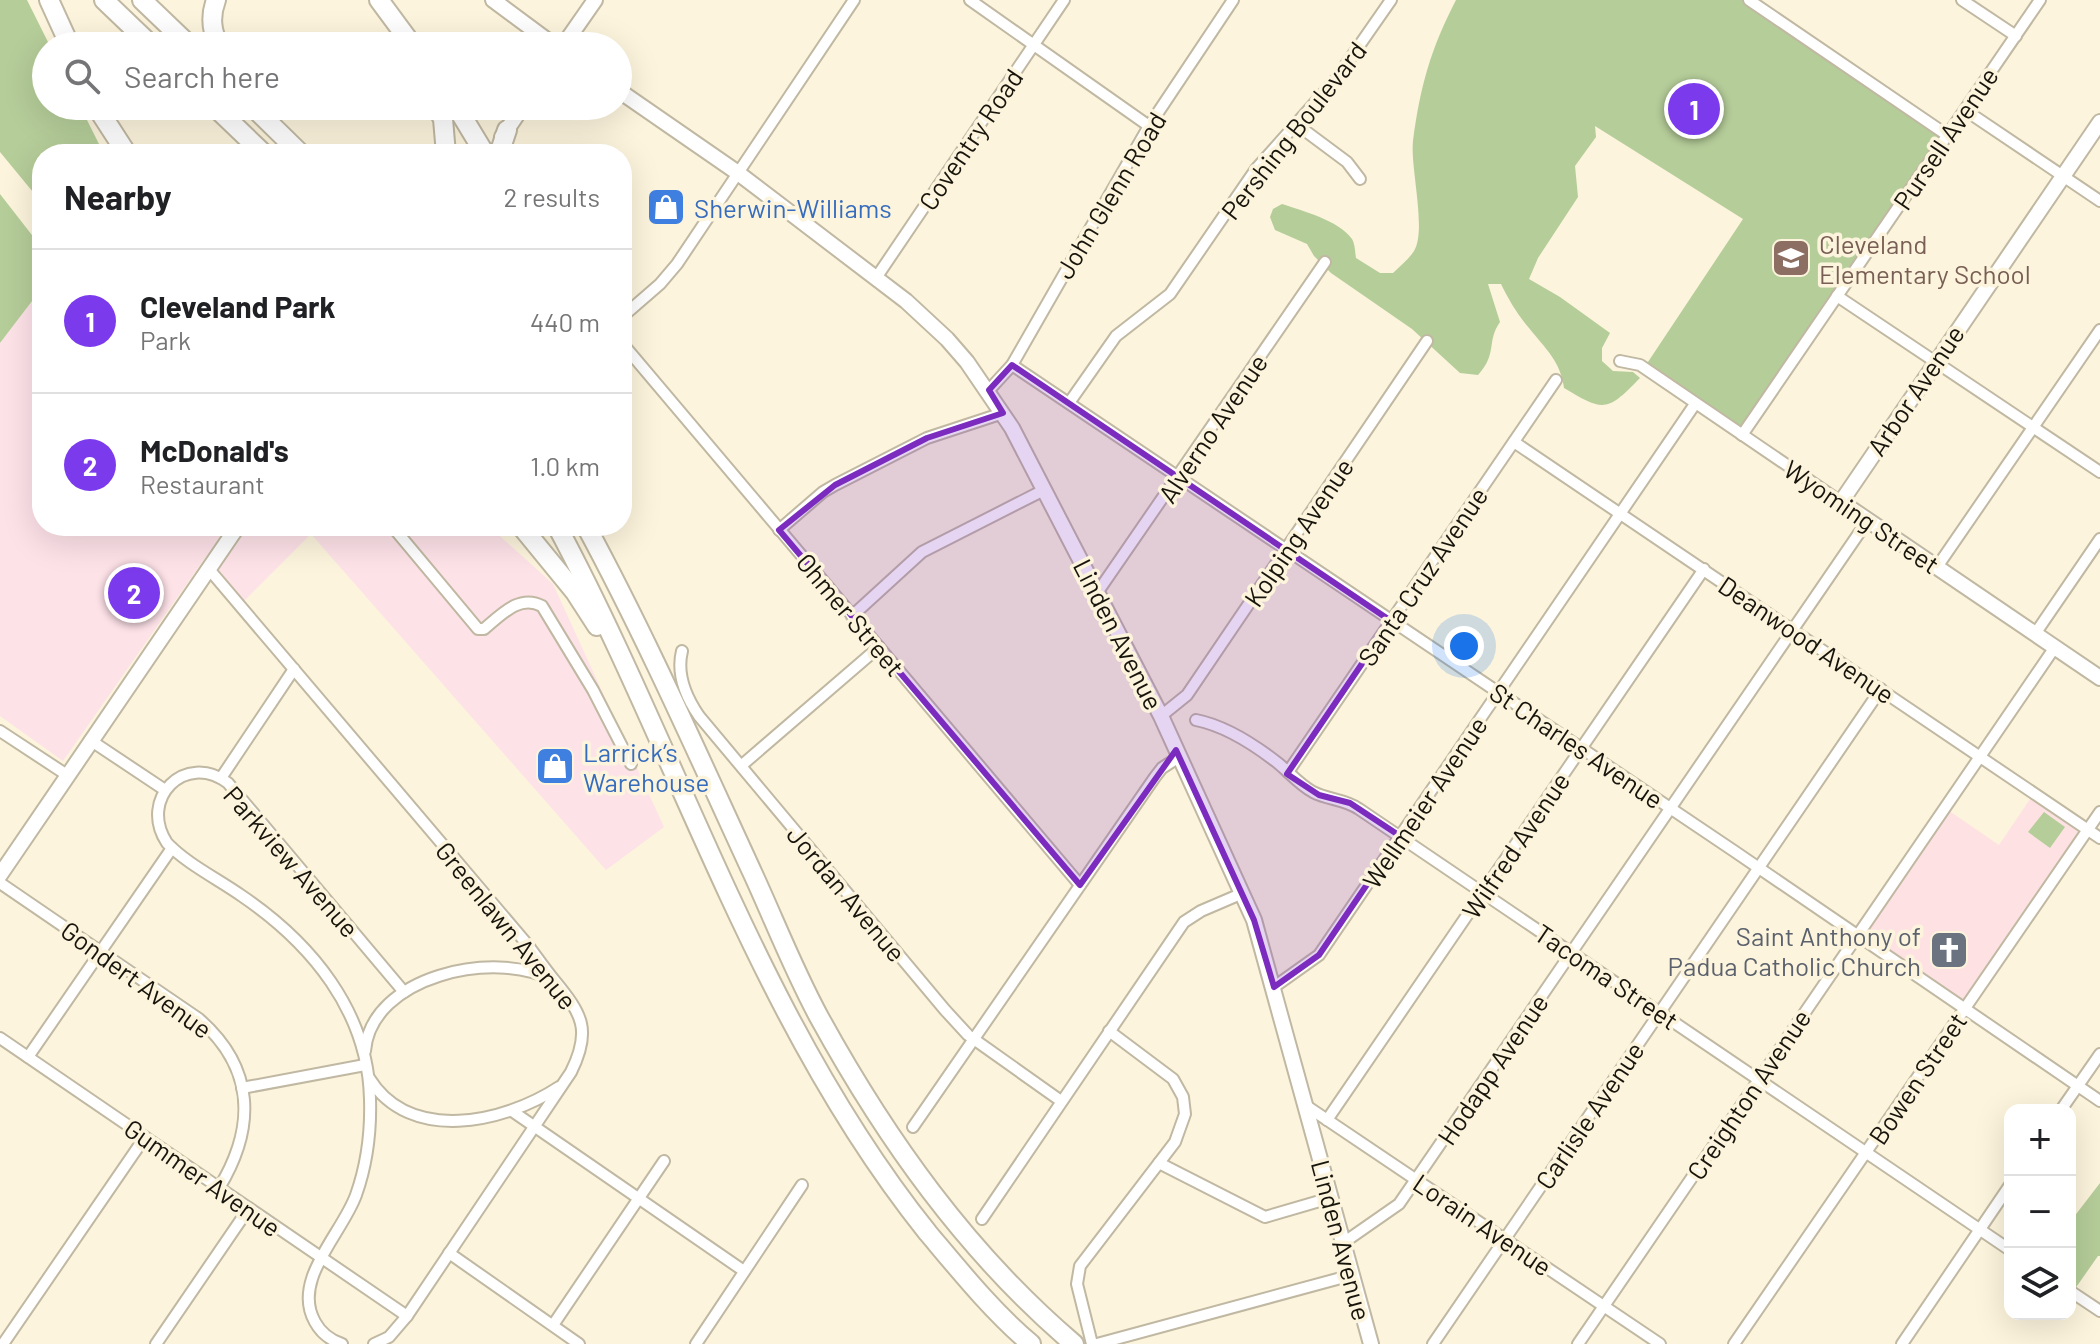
<!DOCTYPE html>
<html lang="en">
<head>
<meta charset="utf-8">
<style>
  :root { --surface:#fff; --page:#f6f6f6; --text:#202124; --muted:#757577; --line:#e0e0e0; --accent:#7c3aed }
  body { margin:0; font-family:Barlow,sans-serif; background:var(--page); color:var(--text) }
  .controls { position:absolute; right:24px; bottom:24px; display:grid; overflow:hidden; border-radius:16px; box-shadow:0 8px 32px #0002 }
  .controls button { width:72px; height:72px; display:grid; place-items:center; padding:0; border:0; border-bottom:2px solid var(--line); background:var(--surface); color:var(--text); font:40px sans-serif }
  .you { position:absolute; left:1464px; top:646px; width:28px; height:28px; margin:-20px; border:6px solid #fff; border-radius:50%; background:#1a73e8; box-shadow:0 0 0 12px #1a73e833 }
  .badge { display:grid; place-items:center; width:52px; height:52px; border-radius:50%; background:var(--accent); color:#fff; font-size:26px; font-weight:700 }
  .pin { position:absolute; translate:-50% -50%; border:4px solid #fff; box-shadow:0 2px 8px #0006 }
  .list { margin:0; padding:0; list-style:none }
  h2 { display:flex; justify-content:space-between; align-items:center; height:104px; margin:0; padding:0 32px; font-size:34px }
  h2 small { font-size:26px; font-weight:400; color:var(--muted) }
  .list li { display:grid; grid-template-columns:52px 1fr auto; gap:24px; align-items:center; box-sizing:border-box; height:144px; padding:0 32px; border-top:2px solid var(--line) }
  .list b { display:block; font-size:30px; white-space:nowrap }
  .list p { margin:0; font-size:26px; white-space:nowrap; color:var(--muted) }
  .list em { font-size:26px; font-style:normal; color:var(--muted) }
  .icon { flex:none; width:44px; height:44px; fill:none; stroke:currentColor; stroke-width:2; stroke-linecap:round; stroke-linejoin:round }
  .map { position:relative; flex:none; width:2100px; height:1344px; overflow:hidden }
  .search { position:absolute; background:var(--surface); box-shadow:0 8px 32px #0002; left:32px; top:32px; width:600px; height:88px; display:flex; align-items:center; gap:20px; box-sizing:border-box; padding:0 28px; border-radius:44px; color:var(--muted); font-size:30px }
  .panel { position:absolute; background:var(--surface); box-shadow:0 8px 32px #0002; left:32px; top:144px; width:600px; height:392px; border-radius:32px }
  .map>svg:first-child { display:block }
  .commercial { fill:#fde2e8 }
  .education { fill:#fee2e3 }
  .green { fill:#b5cd99 }
  .lines { fill:none; stroke-linecap:round; stroke-linejoin:round }
  .street-casing { stroke:#c0b8a2; stroke-width:14 }
  .secondary-casing { stroke:#c0b8a2; stroke-width:18 }
  .highway-casing { stroke:#c0b8a2; stroke-width:22 }
  .street { stroke:#fff; stroke-width:10 }
  .secondary { stroke:#fff; stroke-width:14 }
  .highway { stroke:#fff; stroke-width:18 }
  .marked { fill:#7b2cbf; fill-opacity:0.2; stroke:#7b2cbf; stroke-width:6; stroke-linejoin:round }
  .labels { text-anchor:middle; dominant-baseline:central; stroke-width:7; stroke-linejoin:round; paint-order:stroke }
  .street-label { font-size:26px; fill:#17140c; stroke:#fcf4dc }
  .shop-label { font-size:26px; fill:#366cbe; stroke:#fcf4dc; text-anchor:start }
  .education-label { font-size:26px; fill:#785e54; stroke:#fcf4dc; text-anchor:start }
  .worship-label { font-size:26px; fill:#5b616d; stroke:#fcf4dc; text-anchor:end }
</style>
</head>
<body>
<div class="map">
<svg width="2100" height="1344" viewBox="0 0 2100 1344">
  <rect width="100%" height="100%" fill="#fcf4dc"/>
  <path class="commercial" d="M42,288V526H489L553,584L664,827L606,870L311,534L244,601L207,555L63,761L0,716V343Z"/>
  <path class="education" d="M2034,793L2088,830L1964,1008L1857,935L1945,808L1999,845Z"/>
  <g class="green">
    <path d="M0,0H27L50,46H46V106H80L104,154H42V203L0,152Z"/>
    <path d="M1456,0H1749L1947,135L1742,435L1644,368L1743,219L1595,126L1596,137L1575,166L1578,197L1538,258L1529,279L1560,297L1610,333L1602,348V361L1613,371L1633,372L1640,378C1607,412 1604,412 1564,388C1561,362 1545,348 1529,328C1517,314 1509,300 1501,284H1488L1500,322C1486,342 1498,353 1478,375L1460,373L1412,329L1331,273L1314,256L1307,244L1275,230L1270,217L1273,209L1282,204C1303,211 1338,220 1352,239C1355,244 1355,252 1356,258L1380,273H1393C1400,266 1409,259 1414,251C1427,230 1410,167 1413,141C1420,87 1431,48 1456,0Z"/>
    <path d="M0,194L42,248V288L0,343Z"/>
    <path d="M2044,812L2065,827L2050,848L2028,832Z"/>
    <path d="M2100,1183V1256H2098L2072,1293L2070,1291V1222Z"/>
  </g>
  <g class="lines">
    <defs>
      <g id="street">
        <path d="M970,0L1149,126"/>
        <path d="M1749,0L1947,135"/>
        <path d="M1962,0L2016,36"/>
        <path d="M1965,110L2100,201"/>
        <path d="M1296,124L1347,162L1360,179"/>
        <path d="M876,278L1064,0"/>
        <path d="M1837,296L2100,472"/>
        <path d="M622,317L660,284L677,264L854,0"/>
        <path d="M622,343L1080,885"/>
        <path d="M1620,361L1640,365L1841,502"/>
        <path d="M1012,365L1734,851L2100,1101"/>
        <path d="M989,390L1012,365L1149,126L1233,0"/>
        <path d="M1069,403L1116,336L1170,294L1256,169L1336,79L1391,0"/>
        <path d="M1742,435L2040,0"/>
        <path d="M1514,442L2100,838"/>
        <path d="M392,526L478,629H484C501,615 519,594 542,606L593,690L631,764"/>
        <path d="M779,530L823,492L835,485L927,438L1003,413"/>
        <path d="M1937,567L2100,330"/>
        <path d="M208,568L527,944C536,956 545,969 554,980C582,1014 592,1030 571,1072L407,1316L389,1337L374,1344"/>
        <path d="M1097,593L1325,262"/>
        <path d="M852,616L922,552L1044,490"/>
        <path d="M2035,634L2100,539"/>
        <path d="M682,651C676,675 686,697 699,716L945,1010L968,1035L1061,1101"/>
        <path d="M1161,716L1187,695L1427,341"/>
        <path d="M1196,720C1226,726 1255,745 1279,764C1290,773 1299,784 1313,792C1328,800 1345,799 1359,809L2010,1250"/>
        <path d="M0,731L67,775"/>
        <path d="M90,740L165,790"/>
        <path d="M742,765L879,647"/>
        <path d="M1288,772L1556,380"/>
        <path d="M221,778L294,669"/>
        <path d="M0,883L199,1019C255,1068 256,1127 219,1188"/>
        <path d="M1274,987L1319,955L1695,404"/>
        <path d="M0,1038L407,1316"/>
        <path d="M365,1051C371,976 495,949 552,980"/>
        <path d="M28,1057L172,848"/>
        <path d="M369,1078C410,1144 504,1123 559,1087"/>
        <path d="M242,1088L365,1065"/>
        <path d="M1305,1105L1660,1344"/>
        <path d="M2061,1110L2100,1054"/>
        <path d="M512,1111L744,1271"/>
        <path d="M1327,1120L1704,569"/>
        <path d="M913,1127L1155,777L1162,768L1179,757"/>
        <path d="M1159,1163L1265,1217L1330,1198"/>
        <path d="M982,1219L1184,922L1201,911L1243,893"/>
        <path d="M1343,1243L1399,1204L1868,520"/>
        <path d="M449,1253L579,1344"/>
        <path d="M2070,1291L2100,1311"/>
        <path d="M553,1325L664,1161"/>
        <path d="M3,1344L145,1137"/>
        <path d="M156,1344L249,1208"/>
        <path d="M342,1344C330,1340 321,1333 315,1322C291,1280 342,1234 356,1195C367,1164 371,1131 370,1099C368,1011 311,943 242,896C218,879 187,864 167,843C138,799 185,751 228,783L404,992"/>
        <path d="M696,1344L802,1185"/>
        <path d="M1092,1344L1077,1284L1080,1266L1175,1142L1185,1114L1183,1097L1173,1079L1109,1031"/>
        <path d="M1097,1344L1352,1275"/>
        <path d="M1433,1344L1881,689"/>
        <path d="M1578,1344L2055,647"/>
        <path d="M1734,1344L2100,812"/>
        <path d="M1902,1344L2010,1185"/>
      </g>
      <g id="secondary">
        <path d="M493,0L555,46"/>
        <path d="M563,46L595,0"/>
        <path d="M618,90L738,173L906,301L947,339L967,362L1012,428L1161,716L1254,920L1371,1344"/>
        <path d="M2100,122L1841,502L2100,678"/>
        <path d="M502,137L523,106"/>
        <path d="M0,875L238,526"/>
      </g>
      <g id="highway">
        <path d="M49,0L70,46"/>
        <path d="M104,0L152,46"/>
        <path d="M142,0L190,46"/>
        <path d="M216,0C210,16 211,30 219,46"/>
        <path d="M379,0L413,46"/>
        <path d="M96,106L127,154"/>
        <path d="M214,106L264,154"/>
        <path d="M252,106L301,154"/>
        <path d="M436,106L443,119L446,154"/>
        <path d="M456,106L485,154"/>
        <path d="M499,154L507,130"/>
        <path d="M521,526L575,592L597,626"/>
        <path d="M557,526C682,761 760,1024 928,1233C960,1271 993,1312 1031,1344"/>
        <path d="M586,526C647,639 699,757 753,874C775,922 794,971 819,1017C886,1139 967,1253 1074,1344"/>
      </g>
    </defs>
    <use href="#street" class="street-casing"/>
    <use href="#secondary" class="secondary-casing"/>
    <use href="#highway" class="highway-casing"/>
    <use href="#street" class="street"/>
    <use href="#secondary" class="secondary"/>
    <use href="#highway" class="highway"/>
  </g>
  <path class="marked" d="M1012,365L1391,621L1287,774L1319,795L1350,803L1400,836L1319,955L1274,987L1254,920L1176,750L1080,885L779,530L835,485L927,438L1003,413L989,390Z"/>
  <defs>
    <symbol id="shop-square" viewBox="-11 -11 22 22"><rect x="-9" y="-9" width="18" height="18" rx="4" fill="#3f7fe0" stroke="#fcf4dc"/><path d="M-5-2.5h2.3a2.7 3.5 0 0 1 5.4 0H5L5.5 6h-11ZM-1.5-2.5h3a1.5 2.3 0 0 0-3 0Z" fill="#fff"/></symbol>
    <symbol id="school-square" viewBox="-11 -11 22 22"><rect x="-9" y="-9" width="18" height="18" rx="4" fill="#8d6e63" stroke="#fcf4dc"/><path d="M0-5L7-2L0 1L-7-2ZM-4 1L0 2.5L4 1V4Q0 6-4 4Z" fill="#fff"/></symbol>
    <symbol id="church-square" viewBox="-11 -11 22 22"><rect x="-9" y="-9" width="18" height="18" rx="4" fill="#6b7280" stroke="#fcf4dc"/><path d="M-1.2-6h2.4v3.5h3.3v2.4h-3.3V6h-2.4V-.1h-3.3v-2.4h3.3Z" fill="#fff"/></symbol>
  </defs>
  <g fill-rule="evenodd">
    <use href="#shop-square" x="644" y="185" width="44" height="44"/>
    <use href="#school-square" x="1769" y="236" width="44" height="44"/>
    <use href="#shop-square" x="533" y="744" width="44" height="44"/>
    <use href="#church-square" x="1927" y="928" width="44" height="44"/>
  </g>
  <g class="labels">
    <g class="street-label">
      <text transform="translate(1293 130) rotate(-52)">Pershing Boulevard</text>
      <text transform="translate(1945 138) rotate(-56)">Pursell Avenue</text>
      <text transform="translate(970 139) rotate(-56)">Coventry Road</text>
      <text transform="translate(1110 195) rotate(-59)">John Glenn Road</text>
      <text transform="translate(1915 390) rotate(-56)">Arbor Avenue</text>
      <text transform="translate(1212 428) rotate(-56)">Alverno Avenue</text>
      <text transform="translate(1862 516) rotate(34)">Wyoming Street</text>
      <text transform="translate(1298 532) rotate(-56)">Kolping Avenue</text>
      <text transform="translate(1422 576) rotate(-56)">Santa Cruz Avenue</text>
      <text transform="translate(851 614) rotate(50)">Ohmer Street</text>
      <text transform="translate(1119 634) rotate(63)">Linden Avenue</text>
      <text transform="translate(1807 639) rotate(34)">Deanwood Avenue</text>
      <text transform="translate(1577 745) rotate(34)">St Charles Avenue</text>
      <text transform="translate(1424 802) rotate(-56)">Wellmeier Avenue</text>
      <text transform="translate(1515 845) rotate(-56)">Wilfred Avenue</text>
      <text transform="translate(292 861) rotate(49)">Parkview Avenue</text>
      <text transform="translate(847 893) rotate(50)">Jordan Avenue</text>
      <text transform="translate(507 925) rotate(51)">Greenlawn Avenue</text>
      <text transform="translate(1607 976) rotate(34)">Tacoma Street</text>
      <text transform="translate(137 979) rotate(36)">Gondert Avenue</text>
      <text transform="translate(1492 1069) rotate(-56)">Hodapp Avenue</text>
      <text transform="translate(1917 1078) rotate(-56)">Bowen Street</text>
      <text transform="translate(1748 1094) rotate(-56)">Creighton Avenue</text>
      <text transform="translate(1589 1115) rotate(-56)">Carlisle Avenue</text>
      <text transform="translate(203 1177) rotate(35)">Gummer Avenue</text>
      <text transform="translate(1483 1224) rotate(34)">Lorain Avenue</text>
      <text transform="translate(1342 1240) rotate(75)">Linden Avenue</text>
    </g>
    <g class="shop-label">
      <text x="694" y="207">Sherwin-Williams</text>
      <text x="583" y="751">Larrick’s<tspan x="583" dy="30">Warehouse</tspan></text>
    </g>
    <g class="education-label">
      <text x="1819" y="243">Cleveland<tspan x="1819" dy="30">Elementary School</tspan></text>
    </g>
    <g class="worship-label">
      <text x="1921" y="935">Saint Anthony of<tspan x="1921" dy="30">Padua Catholic Church</tspan></text>
    </g>
  </g>
</svg>
<div class="controls">
<button>+</button>
<button>−</button>
<button><svg class="icon" aria-label="layers" viewBox="0 0 24 24"><path d="M12 4l9 5-9 5-9-5zM3 14l9 5 9-5"/></svg></button>
</div>
<div class="you"></div>
<div class="pin badge" style="left:1694px;top:109px">1</div>
<div class="pin badge" style="left:134px;top:593px">2</div>
<div class="search"><svg class="icon" aria-label="search" viewBox="0 0 24 24"><circle cx="10" cy="10" r="6"/><path d="M15 15l6 6"/></svg>Search here</div>
<section class="panel">
<h2>Nearby<small>2 results</small></h2>
<ul class="list">
<li><span class="badge">1</span><div><b>Cleveland Park</b><p>Park</p></div><em>440 m</em></li>
<li><span class="badge">2</span><div><b>McDonald's</b><p>Restaurant</p></div><em>1.0 km</em></li>
</ul>
</section>
</div>
</body>
</html>
